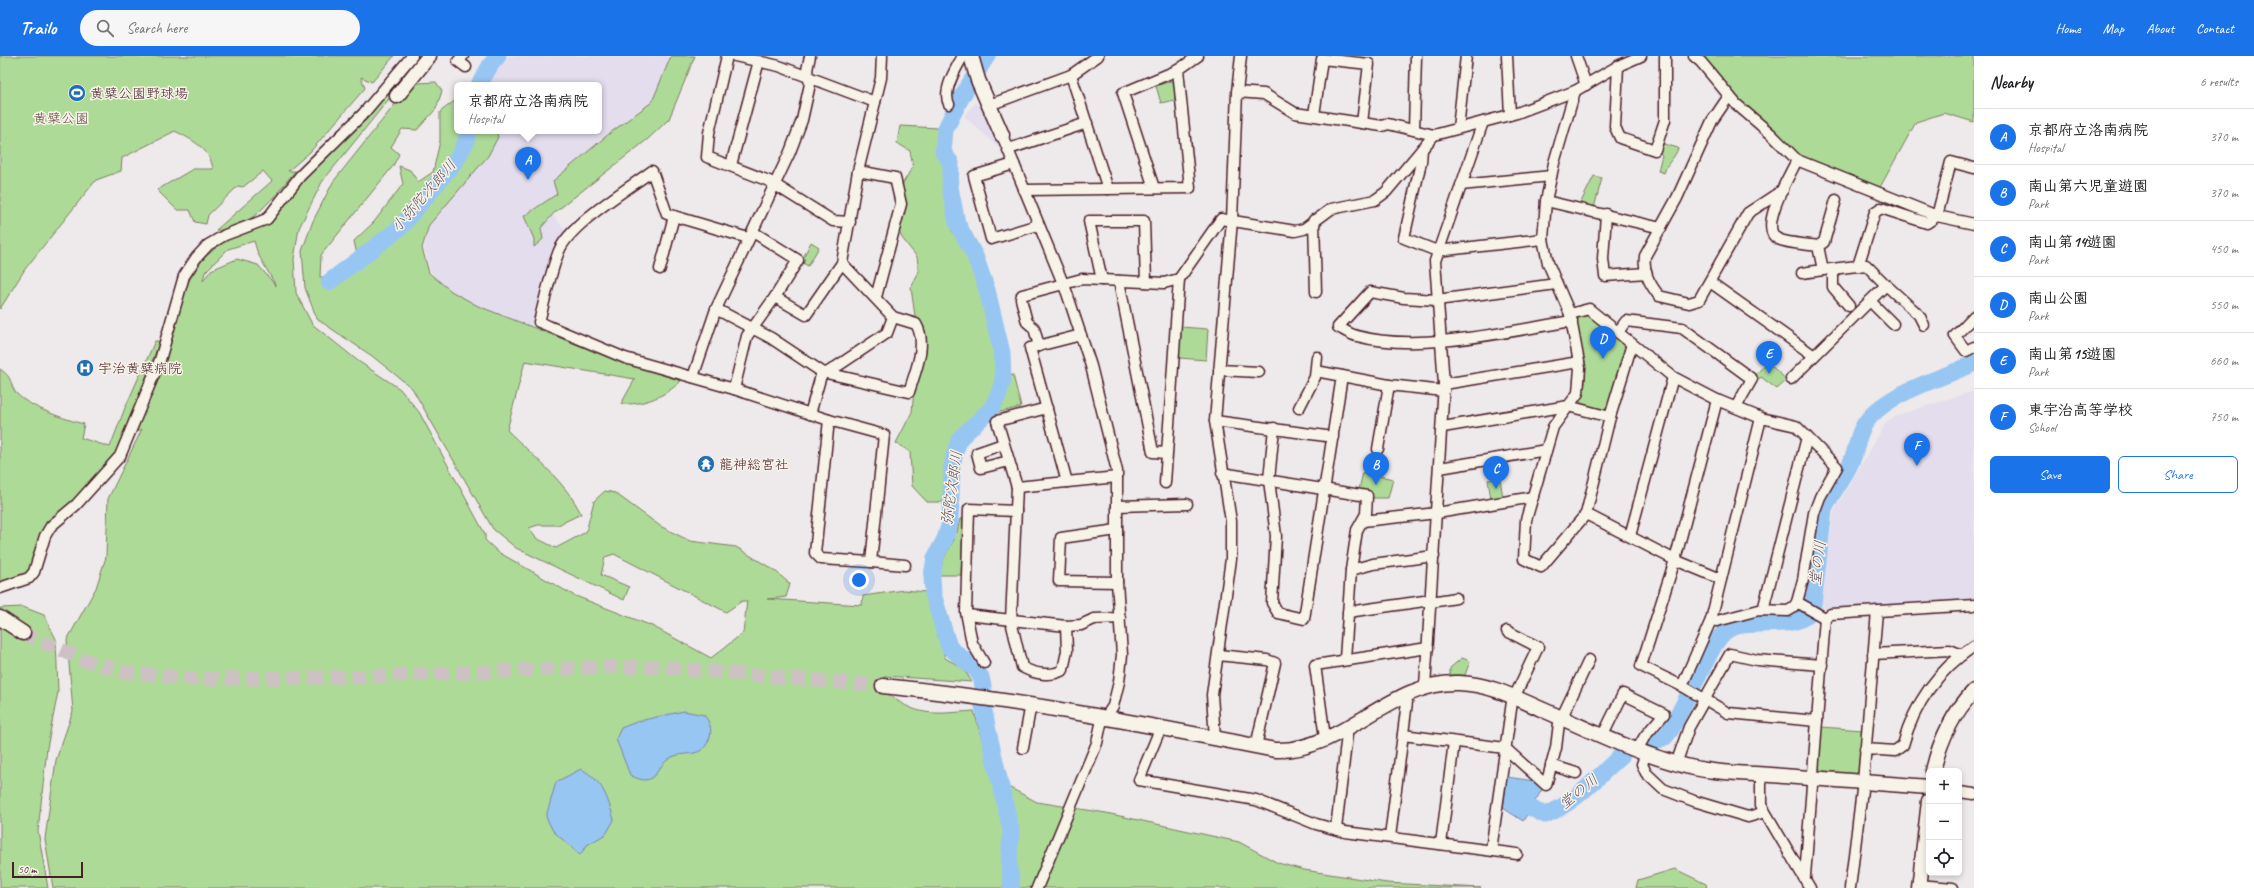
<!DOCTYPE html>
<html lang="en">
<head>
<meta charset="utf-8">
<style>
  :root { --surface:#fff; --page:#f6f6f6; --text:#202124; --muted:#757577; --line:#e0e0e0; --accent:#1a73e8 }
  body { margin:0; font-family:Caveat,"Klee One",sans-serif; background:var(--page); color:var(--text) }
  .controls { position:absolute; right:12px; bottom:12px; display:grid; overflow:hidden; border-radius:6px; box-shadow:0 2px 6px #0003 }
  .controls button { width:36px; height:36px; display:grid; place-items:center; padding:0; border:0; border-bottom:1px solid var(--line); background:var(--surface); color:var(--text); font:20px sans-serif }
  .scale { position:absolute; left:12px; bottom:10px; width:71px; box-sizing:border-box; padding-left:4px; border:2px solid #4a1f2b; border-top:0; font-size:11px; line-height:14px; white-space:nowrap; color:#4a1f2b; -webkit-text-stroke:3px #f7f3e8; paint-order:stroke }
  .you { position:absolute; left:859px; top:524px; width:14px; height:14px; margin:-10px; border:3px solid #fff; border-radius:50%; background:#1a73e8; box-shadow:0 0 0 6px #1a73e833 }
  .badge { display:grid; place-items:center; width:26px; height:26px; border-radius:50%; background:var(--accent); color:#fff; font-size:13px; font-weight:700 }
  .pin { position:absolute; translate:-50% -33px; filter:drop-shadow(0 1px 2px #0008) }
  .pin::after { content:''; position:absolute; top:21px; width:14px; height:12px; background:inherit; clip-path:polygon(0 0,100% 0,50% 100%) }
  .popup { position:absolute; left:454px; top:26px; width:148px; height:52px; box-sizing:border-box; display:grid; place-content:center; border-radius:6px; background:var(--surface); filter:drop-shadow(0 1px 3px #0005); font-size:13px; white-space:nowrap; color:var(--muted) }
  .popup b { font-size:15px; color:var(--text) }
  .popup::after { content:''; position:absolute; left:50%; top:100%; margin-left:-8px; border:8px solid transparent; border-top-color:var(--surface) }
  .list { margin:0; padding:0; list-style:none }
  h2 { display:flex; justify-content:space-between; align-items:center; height:52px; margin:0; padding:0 16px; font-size:17px }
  h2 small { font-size:13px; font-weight:400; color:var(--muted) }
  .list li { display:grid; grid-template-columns:26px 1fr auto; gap:12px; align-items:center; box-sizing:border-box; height:56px; padding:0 16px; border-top:1px solid var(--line) }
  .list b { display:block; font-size:15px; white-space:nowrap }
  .list p { margin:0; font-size:13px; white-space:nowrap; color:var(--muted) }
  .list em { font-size:13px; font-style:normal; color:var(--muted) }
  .actions { display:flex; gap:8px; padding:12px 16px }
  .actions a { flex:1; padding:9px 0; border:1px solid var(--accent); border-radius:6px; text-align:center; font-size:14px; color:var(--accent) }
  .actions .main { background:var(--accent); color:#fff }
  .icon { flex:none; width:22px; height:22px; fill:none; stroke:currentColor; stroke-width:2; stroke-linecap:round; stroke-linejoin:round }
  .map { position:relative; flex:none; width:1974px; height:832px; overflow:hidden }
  header { display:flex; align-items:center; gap:24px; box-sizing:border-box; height:56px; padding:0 20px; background:var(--accent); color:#fff }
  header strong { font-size:19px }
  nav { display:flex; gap:22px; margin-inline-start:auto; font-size:14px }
  .search { width:280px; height:36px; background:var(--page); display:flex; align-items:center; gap:10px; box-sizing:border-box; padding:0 14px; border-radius:22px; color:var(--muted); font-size:15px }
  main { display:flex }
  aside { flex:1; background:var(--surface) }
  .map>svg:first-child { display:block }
  .built { fill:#e3dded }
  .green { fill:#aeda98; stroke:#7c7c62; fill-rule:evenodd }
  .water { fill:#98c6f3; stroke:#7983a3 }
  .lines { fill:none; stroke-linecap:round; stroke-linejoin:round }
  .river { stroke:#98c6f3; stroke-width:17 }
  .secondary-tunnel { stroke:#cdc1c4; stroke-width:14; stroke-dasharray:14 7; stroke-linecap:butt }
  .street-casing { stroke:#4a1f2b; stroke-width:13 }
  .secondary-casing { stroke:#4a1f2b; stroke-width:17 }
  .street { stroke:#f7f3e8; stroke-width:10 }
  .secondary { stroke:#f7f3e8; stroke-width:14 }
  .labels { text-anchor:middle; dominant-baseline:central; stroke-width:3; stroke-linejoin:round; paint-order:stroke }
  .poi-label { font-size:14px; fill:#4a1f2b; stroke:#f7f3e8; text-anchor:start }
  .park-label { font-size:14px; fill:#634e46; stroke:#f7f3e8 }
  .water-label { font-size:15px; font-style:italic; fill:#615167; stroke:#f7f3e8 }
</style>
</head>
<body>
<header>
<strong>Trailo</strong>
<div class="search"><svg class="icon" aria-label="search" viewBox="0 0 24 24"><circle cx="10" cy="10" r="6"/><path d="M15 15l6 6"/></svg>Search here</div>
<nav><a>Home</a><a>Map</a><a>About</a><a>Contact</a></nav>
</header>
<main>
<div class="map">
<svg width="1974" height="832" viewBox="0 0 1974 832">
  <rect width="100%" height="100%" fill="#eee9ea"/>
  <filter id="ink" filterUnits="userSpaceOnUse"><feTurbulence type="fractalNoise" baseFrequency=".025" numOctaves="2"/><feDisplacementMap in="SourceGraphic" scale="8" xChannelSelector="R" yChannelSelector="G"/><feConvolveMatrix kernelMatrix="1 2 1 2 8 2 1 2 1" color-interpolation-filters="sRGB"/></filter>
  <g filter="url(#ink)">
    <g class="built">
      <path d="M509,0H684L666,64L551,156L567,177L554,193L530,272L477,252L442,233L430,214L424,192L429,170L493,75H599V29H485L488,23Z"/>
      <path d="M975,47L985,53L1001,88L996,89L964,60Z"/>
      <path d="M1974,335V543L1830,553L1820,551L1834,455L1887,365L1904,357Z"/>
    </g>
    <g class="green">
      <path d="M0,0H394L372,26L361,21L365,32L310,96L288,115H295C277,137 248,178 216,174L272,125L263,115L243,131L238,130L208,159L206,168L195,166L190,154H177L157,134L193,113H213C210,92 192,84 175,75L122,102L121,115L96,124L25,213L0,253Z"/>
      <path d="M671,0H695L669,63L648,83L554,157L541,172L543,183L534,191V183L524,160L557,138L553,125L610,77L652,46Z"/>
      <path d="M1704,0H1974V66L1944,57L1916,66L1879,133L1802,101L1755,60L1705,7Z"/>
      <path d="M393,25L401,28L322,126L299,172L294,203L296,237L312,268L358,305L400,333L419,356L485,478V484L498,496L573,539L652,570L711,602L743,577L747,545H742L726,556L614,498L605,501L601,519L629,531L624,544L516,492L493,473L412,332L372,300L317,263L305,232L302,195L313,165L333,126L404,37L418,27L436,26L442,35L436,53L417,74L402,73L391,91L399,98L393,110L321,199L320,221H338L359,208L354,185L374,166L403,128L399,110L410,114L418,126L433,116L440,85V56L457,43V75H496L498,81L488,100L429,169L422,192L429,217L451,235L478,250L622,306L681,325C664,341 644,349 621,348L635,323L525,305L507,374C531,398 567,427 581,458L558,469H538L529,472L536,482L556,492L586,476L594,445L605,435L615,437L660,470L690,485L736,491L774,514L790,528L786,541L767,543L862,549L863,540L904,534L926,536L939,575L945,602L963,612L972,626L885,620L883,634C917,662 932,658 974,655L993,723L1037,746L1106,757L1239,786L1278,807L1304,814L1387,827L1481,832H53L45,783L56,704L73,655L67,584L96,532L106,501L108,443L142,373L135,378L183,234L203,203L227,182L257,170ZM254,185L258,198L276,230L258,209L237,203L211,214L203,225L205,216L228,193Z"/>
      <path d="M1171,25L1177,28L1179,43L1161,47L1156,30Z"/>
      <path d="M900,70L938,72L937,95L947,109V141L952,175L972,204L990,263L997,300L995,332L982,356L959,376L950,404L945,446H927L912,430L910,396L896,387L912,356L914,333L926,285L915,260L911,232L919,215L917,201L902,182L895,166L903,127L913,110L910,95L897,87Z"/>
      <path d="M1661,87L1678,92C1675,103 1668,104 1664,117L1658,115L1662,99L1658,95Z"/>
      <path d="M1594,120L1602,122L1594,152L1580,148Z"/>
      <path d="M811,186L819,191L808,210L801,206Z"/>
      <path d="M1578,260H1592L1622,285L1626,292L1609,351L1603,354L1582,349L1579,342C1596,319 1574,285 1578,260Z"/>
      <path d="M1181,271L1208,273L1206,304L1179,302Z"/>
      <path d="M155,285H160L117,395L60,459L48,478L32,519L19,522V518L11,525L0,527V313C15,323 8,328 17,338C29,351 67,364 84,368L81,382L110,391L125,352Z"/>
      <path d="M1767,306L1787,324L1777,333L1761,321L1758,324L1754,321Z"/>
      <path d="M1013,319L1021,351L992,358L1006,329L1007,320Z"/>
      <path d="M1363,416L1393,423L1388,442H1372L1359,434Z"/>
      <path d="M1500,422L1503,442L1491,443L1488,424Z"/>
      <path d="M963,462L961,519H939L943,504L956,480L960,463Z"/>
      <path d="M23,551L44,559L56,583L58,636L47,692L38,775L48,832H0V552Z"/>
      <path d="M1462,602L1470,605L1465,619H1450V612Z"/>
      <path d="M1821,671L1863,674L1859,715L1855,718L1823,715L1818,711Z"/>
      <path d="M1675,813L1706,828L1707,832H1636L1638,824Z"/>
    </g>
    <g class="water">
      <path d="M684,655L704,659C710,666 712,673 710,681C702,704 688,694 672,701C653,711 658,734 630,719L616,683L621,672L639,665Z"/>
      <path d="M581,713C603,724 608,743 614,764L606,778L587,789L580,799L553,775L546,761L556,726Z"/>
      <path d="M1507,721L1534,725L1543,732L1523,765L1503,752Z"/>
    </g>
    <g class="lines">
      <g class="river">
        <path d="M987,0L962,40L945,74L943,96L951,107L950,131L957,167L975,200L987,234L1002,297L1003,324L998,340L991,353L960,382L955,396L952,410L950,467L945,483L935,502L932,520L933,538L949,591L975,613L981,621L983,630V650L988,675L1011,774L1009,809L1012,832"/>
        <path d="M479,29L491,8L498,0"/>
        <path d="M329,226L401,171L457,103L466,86L468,75"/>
        <path d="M1651,687L1665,681L1670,675L1711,595C1715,588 1719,580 1726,575C1745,561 1792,575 1807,559C1809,556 1811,551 1813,548L1824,454C1831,436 1845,422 1852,404C1856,395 1857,384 1861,375C1877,338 1941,324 1974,307"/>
        <path d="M1531,752L1545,759C1576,747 1598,720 1622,699"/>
      </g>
      <path class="secondary-tunnel" d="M23,577L84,604L124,616L195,623L356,621L604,611H656L883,630"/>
      <defs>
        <g id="street">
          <path d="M463,0L458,5L466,11"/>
          <path d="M727,0L709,77L707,101L769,125L833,165L850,166"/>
          <path d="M735,0L779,10L875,46"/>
          <path d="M1507,0L1510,59"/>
          <path d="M1576,0L1586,29"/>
          <path d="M1694,0L1701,6L1736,48L1771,78L1797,104L1937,160L1974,168"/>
          <path d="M1618,10L1615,71L1620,82L1655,94L1665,64V0"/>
          <path d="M1071,19L1108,133"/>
          <path d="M1237,36L1264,38L1295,57L1382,70L1388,68L1434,79"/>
          <path d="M1729,40L1712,65L1677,142L1645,200C1643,216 1649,227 1659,240L1689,247L1699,244L1748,157L1783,134"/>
          <path d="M949,48C942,35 956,12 963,0"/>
          <path d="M989,49L1071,19L1098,0"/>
          <path d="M1314,59L1322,3L1369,8L1362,67"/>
          <path d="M1458,72L1466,0"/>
          <path d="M1414,74L1416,0"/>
          <path d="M1002,79L1067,237L1091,310L1117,415V526L1122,599L1119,626L1113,650L1101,668L1097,687L1037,832"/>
          <path d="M1009,93L1087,67"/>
          <path d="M1422,93L1421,106L1404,182L1437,195L1543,183"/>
          <path d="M1014,108L974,120L991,183L1038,169"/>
          <path d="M731,109L759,5"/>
          <path d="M858,115L895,122L901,148L876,241"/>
          <path d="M1461,129L1551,120"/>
          <path d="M1154,132L1123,37L1178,14L1198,0"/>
          <path d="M1024,134L1190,132L1178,14"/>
          <path d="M1546,145L1661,172"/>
          <path d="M1606,158L1603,203L1605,220L1646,217"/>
          <path d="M1314,164L1316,236"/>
          <path d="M748,182L667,158L652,115C628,133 570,168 559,195C550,218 545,243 539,266L625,302L734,333L829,364"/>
          <path d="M1818,190L1824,186L1836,144"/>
          <path d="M1858,210L1875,156L1881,152L1927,167L1937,160L1951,106L1974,112"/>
          <path d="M660,213L674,160"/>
          <path d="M1833,213V231L1849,250"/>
          <path d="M1802,217L1823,214"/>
          <path d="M1102,224L1089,165H1144L1146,226"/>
          <path d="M1119,225L1153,396L1166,397"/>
          <path d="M1710,226L1813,299"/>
          <path d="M1556,228L1437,244L1404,242L1370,236L1338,271C1344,274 1351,279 1357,280C1419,297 1508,275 1572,265"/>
          <path d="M1886,229L1919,259L1924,269"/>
          <path d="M775,241L806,259L842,207L858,115L881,22L882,0"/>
          <path d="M1870,245L1893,268"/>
          <path d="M716,253L771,282L822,316L909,336C915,316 928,288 916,268L893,261L842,207"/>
          <path d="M1570,258L1589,253L1673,321L1717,344L1761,362L1796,370L1837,411L1820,441L1814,457L1803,524L1797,546L1793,552L1788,555L1759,554L1717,565L1711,564"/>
          <path d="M1974,260L1955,280L1966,295L1974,291"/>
          <path d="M1618,276L1626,265L1682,272L1752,323L1736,351"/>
          <path d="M1039,290L1034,272L1027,266L1021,243L1022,239L1082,223L1164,227L1179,223L1221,163L1295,175L1304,173L1331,153L1375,144L1386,136L1434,79L1517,57L1575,35L1618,10L1641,0"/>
          <path d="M1219,314L1259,316"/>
          <path d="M1316,315L1389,329L1444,335"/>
          <path d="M827,317L887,277L893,261"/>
          <path d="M693,321L716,253L790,96L802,64L810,28L807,14L810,0"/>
          <path d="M1791,323L1886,229L1866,209L1823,214L1818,190C1807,188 1789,188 1778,183C1757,173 1790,119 1797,104"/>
          <path d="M1444,328L1579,306"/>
          <path d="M734,333L747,280L775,241L798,204L753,176"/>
          <path d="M1717,344L1675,504L1641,610L1684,631L1728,657L1817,665"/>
          <path d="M1047,352L997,365L1017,431L1011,565L1022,611C1034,618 1051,621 1063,614L1067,595L1066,570"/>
          <path d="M1299,352L1315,321L1317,301"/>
          <path d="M810,358L822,316"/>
          <path d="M1610,361L1632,288"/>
          <path d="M829,364L884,379L871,506L821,503L815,497Z"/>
          <path d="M1215,365L1333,381"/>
          <path d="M1443,371L1568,350L1610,361L1586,458L1541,511L1524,503L1526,464L1553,371L1578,337L1580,312L1570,258L1548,207L1543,183L1546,145L1554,107L1575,35"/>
          <path d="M1274,372L1269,424L1276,480L1272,547L1278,557L1304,563L1342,320"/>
          <path d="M1003,388L977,397L981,412L1009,405"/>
          <path d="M1378,393L1389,329"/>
          <path d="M1440,412L1546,394"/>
          <path d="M1222,417L1367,440L1366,458L1357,474L1351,514L1345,603"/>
          <path d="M1067,426L1030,292L1081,279"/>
          <path d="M1165,427L1179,223"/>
          <path d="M1017,431L1117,421"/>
          <path d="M1117,450L1187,448"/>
          <path d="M1586,458L1675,504L1721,523"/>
          <path d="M1363,465L1437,457L1533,441"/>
          <path d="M1630,480L1673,321"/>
          <path d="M871,506L905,509"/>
          <path d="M1351,514L1373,508L1434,500"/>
          <path d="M1117,526L1059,525L1061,482L1117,474"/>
          <path d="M0,532L29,522L34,516L45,480L51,470L76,449L120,400L160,304L184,220L196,202L208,189L225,179L267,163L300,120L363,58L412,0"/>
          <path d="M1431,546L1456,542"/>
          <path d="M1797,546L1825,562"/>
          <path d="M1763,554L1807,381"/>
          <path d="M1348,556L1431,544"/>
          <path d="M967,559L1066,570L1081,569L1094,563L1120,562"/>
          <path d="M1825,562L1831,558L1974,549"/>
          <path d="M1873,598L1950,594L1962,599"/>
          <path d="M1218,599L1267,604L1275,607L1256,690"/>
          <path d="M984,607L972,587L966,556L969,453L1016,455"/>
          <path d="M1682,630L1711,564L1761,362"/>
          <path d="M1425,631L1444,328L1435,205L1483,66"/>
          <path d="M1161,671L1139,724L1256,744L1316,768L1345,776L1517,798"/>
          <path d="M1403,679L1505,692L1546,729L1556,692L1559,667L1589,604"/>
          <path d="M1603,679L1623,638L1664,658L1645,680L1637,694"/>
          <path d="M1215,682L1212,639L1231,503V465L1215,365L1232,164L1237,36L1241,0"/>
          <path d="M1325,682L1315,609L1428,592"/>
          <path d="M1023,692L1031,648"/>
          <path d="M1865,693L1895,695L1903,689C1914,648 1938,614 1974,590"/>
          <path d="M1646,698L1642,708L1646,717L1663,733L1694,745L1748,761L1765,756"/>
          <path d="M1676,708L1689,671L1730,598L1757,604L1822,609"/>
          <path d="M1551,709L1576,717"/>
          <path d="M1761,718V749L1810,832"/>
          <path d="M1959,736L1974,738"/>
          <path d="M1336,773L1348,670"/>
          <path d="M1390,781L1407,646L1404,640"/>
          <path d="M1441,788L1454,686"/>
          <path d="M1491,794L1512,646L1538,591L1507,575"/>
          <path d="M1805,820L1825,562"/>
          <path d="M1919,829L1953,832"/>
          <path d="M1850,832L1863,726L1877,555"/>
        </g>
        <g id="secondary">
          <path d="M971,0L978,24L1002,79"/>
          <path d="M397,40L429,0"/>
          <path d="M0,562L23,577"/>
          <path d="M883,630C1015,643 1144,668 1275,694C1342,697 1391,624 1459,627C1489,628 1514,641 1541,653C1585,672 1629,694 1675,707C1706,717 1739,717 1771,719C1824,723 1876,727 1929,731"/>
          <path d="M1933,715C1940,684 1952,658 1974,635"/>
          <path d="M1919,832L1929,745"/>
        </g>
      </defs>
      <use href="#street" class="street-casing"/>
      <use href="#secondary" class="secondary-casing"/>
      <use href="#street" class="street"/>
      <use href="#secondary" class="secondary"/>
    </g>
  </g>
  <defs>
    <symbol id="stadium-disc" viewBox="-11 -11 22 22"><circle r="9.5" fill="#1f6fb2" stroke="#f7f3e8"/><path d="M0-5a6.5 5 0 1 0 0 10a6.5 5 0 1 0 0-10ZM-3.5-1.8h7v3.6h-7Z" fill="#fff"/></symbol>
    <symbol id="hospital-disc" viewBox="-11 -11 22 22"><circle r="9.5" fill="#1f6fb2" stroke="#f7f3e8"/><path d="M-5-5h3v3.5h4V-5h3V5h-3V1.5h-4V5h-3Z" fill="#fff"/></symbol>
    <symbol id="temple-disc" viewBox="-11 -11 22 22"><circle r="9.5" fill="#1f6fb2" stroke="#f7f3e8"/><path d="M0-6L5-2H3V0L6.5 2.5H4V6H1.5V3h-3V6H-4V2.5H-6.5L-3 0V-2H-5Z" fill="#fff"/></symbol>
  </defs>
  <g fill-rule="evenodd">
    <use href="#stadium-disc" x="67" y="27" width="20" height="20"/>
    <use href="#hospital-disc" x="75" y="302" width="20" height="20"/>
    <use href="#temple-disc" x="696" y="398" width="20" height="20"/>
  </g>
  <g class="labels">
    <g class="poi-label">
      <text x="90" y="37">黄檗公園野球場</text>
      <text x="98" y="312">宇治黄檗病院</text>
      <text x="719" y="408">龍神総宮社</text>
    </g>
    <g class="park-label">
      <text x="61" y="62">黄檗公園</text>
    </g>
    <g class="water-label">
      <text transform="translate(424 140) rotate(-49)">小弥陀次郎川</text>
      <text transform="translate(952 432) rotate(-82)">弥陀次郎川</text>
      <text transform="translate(1818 507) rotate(-83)">堂の川</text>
      <text transform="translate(1579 736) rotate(-39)">堂の川</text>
    </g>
  </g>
</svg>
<div class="controls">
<button>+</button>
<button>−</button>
<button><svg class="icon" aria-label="locate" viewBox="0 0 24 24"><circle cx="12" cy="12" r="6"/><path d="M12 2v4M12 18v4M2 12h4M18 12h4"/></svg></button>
</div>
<div class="scale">50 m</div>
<div class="you"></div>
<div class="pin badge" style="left:528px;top:124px">A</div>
<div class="popup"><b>京都府立洛南病院</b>Hospital</div>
<div class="pin badge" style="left:1376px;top:429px">B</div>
<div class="pin badge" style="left:1496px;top:433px">C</div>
<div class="pin badge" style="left:1603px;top:303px">D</div>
<div class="pin badge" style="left:1769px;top:318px">E</div>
<div class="pin badge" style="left:1917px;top:410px">F</div>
</div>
<aside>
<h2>Nearby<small>6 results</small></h2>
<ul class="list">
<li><span class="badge">A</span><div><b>京都府立洛南病院</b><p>Hospital</p></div><em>370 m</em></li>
<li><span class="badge">B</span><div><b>南山第六児童遊園</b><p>Park</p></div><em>370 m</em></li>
<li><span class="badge">C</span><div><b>南山第14遊園</b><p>Park</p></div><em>450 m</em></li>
<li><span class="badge">D</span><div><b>南山公園</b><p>Park</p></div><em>550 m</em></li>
<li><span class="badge">E</span><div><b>南山第15遊園</b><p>Park</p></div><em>660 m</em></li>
<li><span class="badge">F</span><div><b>東宇治高等学校</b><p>School</p></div><em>750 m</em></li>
</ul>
<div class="actions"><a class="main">Save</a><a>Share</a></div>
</aside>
</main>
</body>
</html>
